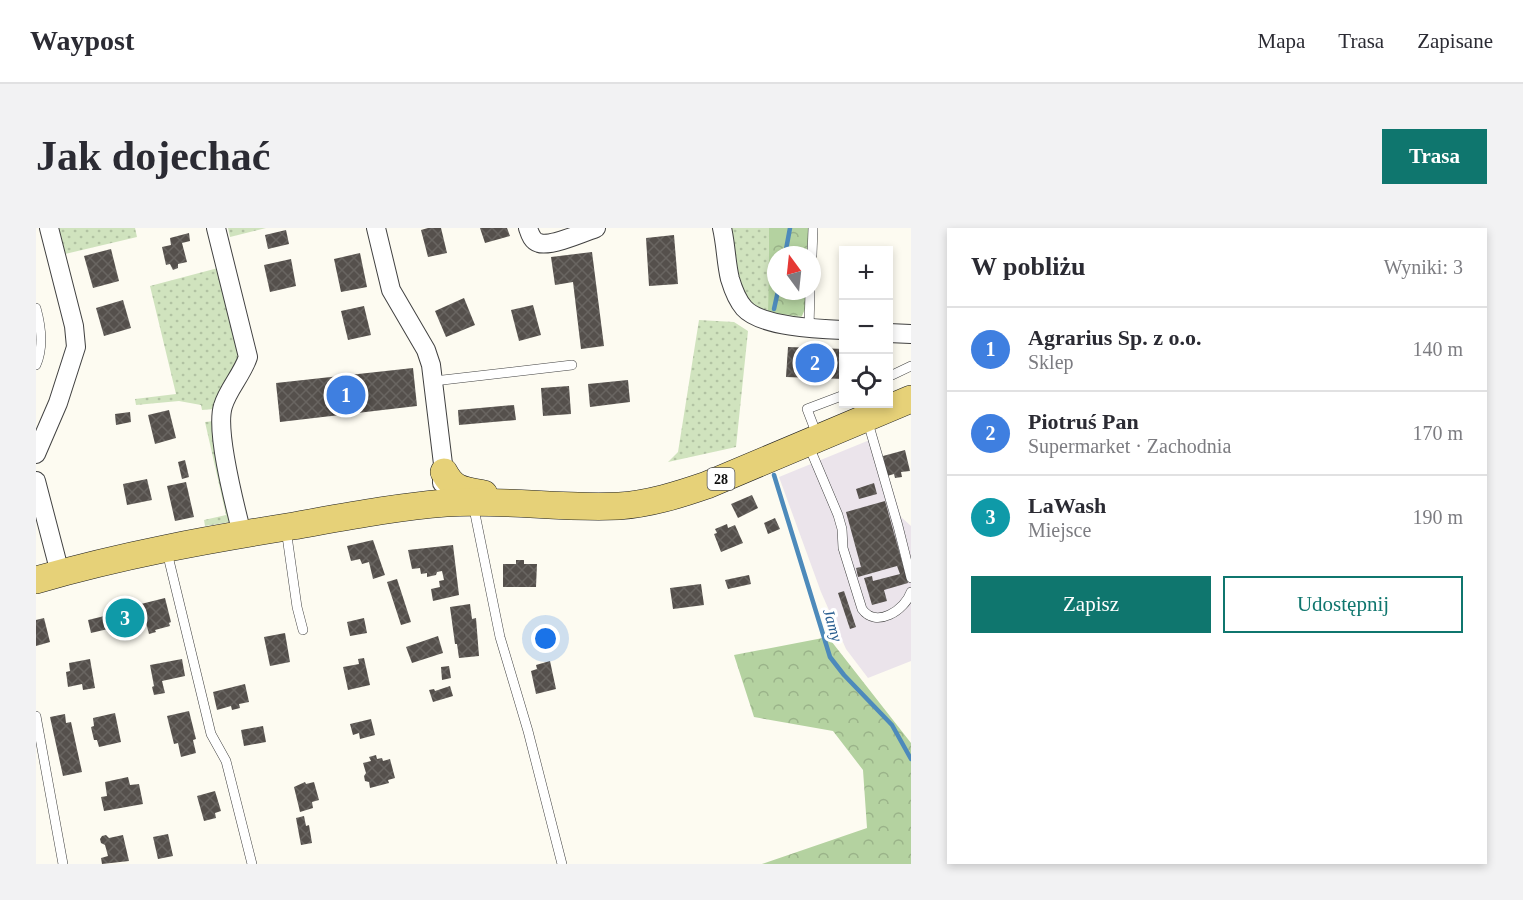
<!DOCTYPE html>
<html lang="pl">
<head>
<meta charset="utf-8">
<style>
  :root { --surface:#fff; --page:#f2f2f3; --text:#2b2b33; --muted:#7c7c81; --line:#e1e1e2; --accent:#0f766e }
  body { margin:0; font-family:Georgia,serif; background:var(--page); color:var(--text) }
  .controls { position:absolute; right:18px; top:18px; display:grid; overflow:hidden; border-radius:0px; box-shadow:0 3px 9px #0003 }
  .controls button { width:54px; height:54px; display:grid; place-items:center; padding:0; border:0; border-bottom:2px solid var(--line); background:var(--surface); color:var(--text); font:30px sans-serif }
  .compass { position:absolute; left:731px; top:18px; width:54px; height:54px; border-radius:50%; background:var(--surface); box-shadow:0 3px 9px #0003; rotate:345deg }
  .you { position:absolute; left:510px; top:411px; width:21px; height:21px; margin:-15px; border:4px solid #fff; border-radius:50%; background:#1a73e8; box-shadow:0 0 0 9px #1a73e833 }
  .badge { display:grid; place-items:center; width:39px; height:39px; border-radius:50%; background:var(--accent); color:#fff; font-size:20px; font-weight:700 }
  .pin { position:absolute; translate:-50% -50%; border:3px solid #fff; box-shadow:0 2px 6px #0006 }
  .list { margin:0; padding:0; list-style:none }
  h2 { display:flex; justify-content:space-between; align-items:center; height:78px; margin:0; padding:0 24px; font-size:26px }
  h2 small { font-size:20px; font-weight:400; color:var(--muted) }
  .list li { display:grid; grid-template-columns:39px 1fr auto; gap:18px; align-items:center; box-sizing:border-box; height:84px; padding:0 24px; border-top:2px solid var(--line) }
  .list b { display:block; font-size:22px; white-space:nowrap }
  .list p { margin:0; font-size:20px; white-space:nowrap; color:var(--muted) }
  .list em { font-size:20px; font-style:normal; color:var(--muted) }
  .actions { display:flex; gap:12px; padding:18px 24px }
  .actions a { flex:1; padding:14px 0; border:2px solid var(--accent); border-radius:0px; text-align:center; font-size:21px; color:var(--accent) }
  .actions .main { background:var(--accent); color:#fff }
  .icon { flex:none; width:33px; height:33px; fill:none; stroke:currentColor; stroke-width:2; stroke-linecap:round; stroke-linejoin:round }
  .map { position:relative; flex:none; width:875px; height:636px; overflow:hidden; border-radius:0px }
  header { display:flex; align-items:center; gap:36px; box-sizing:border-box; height:84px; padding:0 30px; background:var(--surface); border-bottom:2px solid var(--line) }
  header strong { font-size:28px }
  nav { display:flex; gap:33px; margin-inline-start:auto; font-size:21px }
  .intro { display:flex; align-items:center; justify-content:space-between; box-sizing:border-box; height:144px; padding:0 36px }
  h1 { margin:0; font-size:42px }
  .button { padding:15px 27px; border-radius:0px; background:var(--accent); color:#fff; font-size:21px; font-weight:700 }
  main { display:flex; gap:36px; padding:0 36px }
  aside { flex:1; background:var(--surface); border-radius:0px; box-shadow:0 3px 9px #0003 }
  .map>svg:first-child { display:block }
  .industrial { fill:#ebe4eb }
  .grass { fill:url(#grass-dots) }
  .forest { fill:url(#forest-crowns) }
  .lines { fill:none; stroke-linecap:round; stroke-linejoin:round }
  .stream { stroke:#4d8abb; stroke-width:4.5 }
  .building { fill:url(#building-cross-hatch) }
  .lane-casing { stroke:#414141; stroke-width:10 }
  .street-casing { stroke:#414141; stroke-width:20 }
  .primary-casing { stroke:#1f1f1f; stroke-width:28 }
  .lane { stroke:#fff; stroke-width:9 }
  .street { stroke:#fff; stroke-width:18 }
  .primary { stroke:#e6d178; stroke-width:27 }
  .labels { text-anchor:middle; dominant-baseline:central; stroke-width:6; stroke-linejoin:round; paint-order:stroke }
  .shield { fill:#fff; stroke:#565656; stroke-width:1.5 }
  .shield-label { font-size:14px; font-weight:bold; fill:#0e0e0e }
  .water-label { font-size:16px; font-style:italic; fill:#285d8f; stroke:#fff }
</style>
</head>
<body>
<header>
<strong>Waypost</strong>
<nav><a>Mapa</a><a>Trasa</a><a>Zapisane</a></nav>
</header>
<div class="intro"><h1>Jak dojechać</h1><a class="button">Trasa</a></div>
<main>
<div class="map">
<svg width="875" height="636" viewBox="0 0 875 636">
  <defs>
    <pattern id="grass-dots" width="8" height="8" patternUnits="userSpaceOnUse" patternTransform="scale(1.5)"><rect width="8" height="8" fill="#d0e3be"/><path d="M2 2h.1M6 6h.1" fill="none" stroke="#b1c2a2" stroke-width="1.8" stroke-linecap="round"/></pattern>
    <pattern id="forest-crowns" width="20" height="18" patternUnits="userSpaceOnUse" patternTransform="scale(1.5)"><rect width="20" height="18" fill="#b4d2a0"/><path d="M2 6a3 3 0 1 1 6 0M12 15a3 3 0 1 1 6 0" fill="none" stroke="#9ab389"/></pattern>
    <pattern id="building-cross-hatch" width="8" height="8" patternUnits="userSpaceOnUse" patternTransform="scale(1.5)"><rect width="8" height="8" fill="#55504c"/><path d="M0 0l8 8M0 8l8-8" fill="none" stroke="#696561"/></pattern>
  </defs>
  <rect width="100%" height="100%" fill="#fdfbf1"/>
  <path class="industrial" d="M841,209L865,289L875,298V433L832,450L810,421L785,364L743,249Z"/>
  <g class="grass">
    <path d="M22,0H99L101,9L29,26Z"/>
    <path d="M192,0H230L194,9Z"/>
    <path d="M693,0H733L732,84L766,88L764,91L741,92L706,69Z"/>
    <path d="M182,40L205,128L179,181L166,182L165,177L143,173L100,177L99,171L140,166L114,58Z"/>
    <path d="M663,92L698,94L712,103L700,219L632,234L642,224Z"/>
    <path d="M178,193L194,294L169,298L168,292L190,287L169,194Z"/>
  </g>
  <g class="forest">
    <path d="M733,0H773L771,27H740V63H770L769,81L766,88L732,85Z"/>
    <path d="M792,409L875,515V636H726L831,600L827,542L797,503L718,489L698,427Z"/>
  </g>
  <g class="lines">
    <g class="stream">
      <path d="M749,27L754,0"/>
      <path d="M738,81L742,63"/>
      <path d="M738,247L794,429L808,447L856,497L875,531"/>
    </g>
  </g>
  <g class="building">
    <path d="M392,0H405L411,25L392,29L385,2Z"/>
    <path d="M444,0H471L474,8L449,15Z"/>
    <path d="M250,2L253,16L232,21L229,7Z"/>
    <path d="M153,5L154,13L146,15L151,34L142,36V40L137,42L134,36L130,37L126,19L135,17L134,10Z"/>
    <path d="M638,7L642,56L613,58L610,10Z"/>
    <path d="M75,21L83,53L57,60L48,28Z"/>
    <path d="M556,24L568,118L545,121L537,54L519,57L515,29Z"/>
    <path d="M324,25L331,59L305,64L298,31Z"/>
    <path d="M255,31L260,58L234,64L228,37Z"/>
    <path d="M428,70L439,97L410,109L399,83Z"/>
    <path d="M87,72L95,100L68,108L60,80Z"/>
    <path d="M497,77L505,107L483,113L475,82Z"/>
    <path d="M328,78L335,107L312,112L305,83Z"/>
    <path d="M752,119L808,121V151L750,149Z"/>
    <path d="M377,140L381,178L244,194L240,155Z"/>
    <path d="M592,152L594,174L554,179L552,156Z"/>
    <path d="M533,158L535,186L507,188L505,160Z"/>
    <path d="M478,177L480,192L423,197L422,182Z"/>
    <path d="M133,182L140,210L119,216L112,187Z"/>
    <path d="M94,184L95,194L80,197L79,186Z"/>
    <path d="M869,222L874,243L865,244L866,249L859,250L858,246L851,248L847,228Z"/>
    <path d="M149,232L153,249L146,251L142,234Z"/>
    <path d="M111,251L116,272L91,277L87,256Z"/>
    <path d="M150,254L158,289L139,293L131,258Z"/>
    <path d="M838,255L841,266L823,271L820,261Z"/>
    <path d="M716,267L722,280L702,290L695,276Z"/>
    <path d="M849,273L872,355L848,362L851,373L836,377L828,350L836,348L837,353L864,346L861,338L822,349L820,340L825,339L810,284Z"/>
    <path d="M739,290L744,301L732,306L728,295Z"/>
    <path d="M691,296L692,300L699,297L707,315L685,324L678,306L681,305L679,301Z"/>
    <path d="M337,312L349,347L337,351L333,334L326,336L324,331L315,333L311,318Z"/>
    <path d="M417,317L423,367L397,373L395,361L404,359L403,353L408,352L406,343L401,344L400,347L391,349V345L385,346L384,340L376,341L372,322Z"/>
    <path d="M480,332H488V336H501L500,359H467V336H480Z"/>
    <path d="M713,347L715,356L692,361L689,352Z"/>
    <path d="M361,351L375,394L365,397L351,354Z"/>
    <path d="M665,356L668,377L637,381L634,360Z"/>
    <path d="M808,363L820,399L814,401L802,365Z"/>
    <path d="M129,370L135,394L133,395L134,398L119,402L120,404L113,406L105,376Z"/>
    <path d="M434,376L436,391L440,390L443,428L423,430L421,416H419L414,379Z"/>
    <path d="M89,383L93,396L55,405L52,392Z"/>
    <path d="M8,390L14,414L0,418V392Z"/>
    <path d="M328,390L331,405L314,408L311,394Z"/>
    <path d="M249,405L254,434L234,438L228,409Z"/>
    <path d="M402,408L407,425L376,435L370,419Z"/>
    <path d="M328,430L334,457L312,462L307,439L323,436L322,431Z"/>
    <path d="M54,431L59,460L47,462L46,456L32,459L30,444L34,443L33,435Z"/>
    <path d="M146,431L149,448L126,453L129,465L118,467L116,459L118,458L114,437Z"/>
    <path d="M514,433L520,461L500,466L495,443L501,441L500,437Z"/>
    <path d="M413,438L415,450L406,452L405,439Z"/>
    <path d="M209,456L213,474L203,476L204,480L196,482L195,478L181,482L177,464Z"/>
    <path d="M414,458L417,468L397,474L393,462L398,461L399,463Z"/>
    <path d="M153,483L160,511L157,512L160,525L145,529L142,515L138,516L131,488Z"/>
    <path d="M79,485L85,514L63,519L61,512H58L55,499L58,498L57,490Z"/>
    <path d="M29,486L30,495L35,494L46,544L27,548L14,489Z"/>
    <path d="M335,491L339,507L324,511L323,505L317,507L314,496Z"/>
    <path d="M227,498L230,514L208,518L205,502Z"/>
    <path d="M340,527L341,531L346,530L347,533L354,531L359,550L352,552L353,555L334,560L333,554L329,553L328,548L330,545L327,535L335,533L333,529Z"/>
    <path d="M92,549L94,557L103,556L107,576L68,583L65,569L71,568L69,554Z"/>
    <path d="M269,554L270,556L278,554L283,572L276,574L277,580L264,584L258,559Z"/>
    <path d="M179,563L185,583L179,585L180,590L168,593L161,568Z"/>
    <path d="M268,588L270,598L273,597L276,615L265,617L260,590Z"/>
    <path d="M132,606L137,628L122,631L117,609Z"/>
    <path d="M70,607L73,610L87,607L93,633L66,636L65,630L72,628L69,617L65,615L64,611L66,608Z"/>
  </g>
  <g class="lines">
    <defs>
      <g id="lane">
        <path d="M776,27L777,0"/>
        <path d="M0,80C5,98 8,119 0,137"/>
        <path d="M773,100L774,63"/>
        <path d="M852,149L875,138"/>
        <path d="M398,153L536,137"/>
        <path d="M831,191L862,298L875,350"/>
        <path d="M781,207L771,181L808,167"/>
        <path d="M772,216L802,287L806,301L807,320L826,381C840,401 869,382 875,364"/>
        <path d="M437,276L464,409L492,503L526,636"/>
        <path d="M250,301L261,379L267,402"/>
        <path d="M131,324L175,506L190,533L216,636"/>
        <path d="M0,488L27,636"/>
      </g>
      <g id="street">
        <path d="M180,0L212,129C206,147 192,161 187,178C179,203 199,278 206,306"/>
        <path d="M340,0L355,62L390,122L395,137L407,236L406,255"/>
        <path d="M492,0C494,6 496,13 503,15C514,19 549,4 560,0"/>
        <path d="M686,0C690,17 690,35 694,51C697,61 701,72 708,80C725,99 783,101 808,102"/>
        <path d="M852,105L875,106"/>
        <path d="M0,226L22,175L40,119L38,98L13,0"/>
        <path d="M0,253L24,345"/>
      </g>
      <g id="primary">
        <path d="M408,244C418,263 428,262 448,266"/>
        <path d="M0,352C87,327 169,312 257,298C308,289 359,279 410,275C468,271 525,281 583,278C613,276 642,267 671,257L875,171"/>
      </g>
    </defs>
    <use href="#lane" class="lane-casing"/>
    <use href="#street" class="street-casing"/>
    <use href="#primary" class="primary-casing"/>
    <use href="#lane" class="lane"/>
    <use href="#street" class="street"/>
    <use href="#primary" class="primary"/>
  </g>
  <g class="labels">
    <rect class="shield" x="671.5" y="240" width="27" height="22" rx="4.5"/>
    <g class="shield-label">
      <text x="685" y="251">28</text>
    </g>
    <g class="water-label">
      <text transform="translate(797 397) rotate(73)">Jamy</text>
    </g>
  </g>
</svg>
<div class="controls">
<button>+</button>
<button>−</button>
<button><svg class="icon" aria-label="locate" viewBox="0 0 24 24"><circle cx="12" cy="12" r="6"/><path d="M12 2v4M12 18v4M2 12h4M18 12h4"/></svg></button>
</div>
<svg class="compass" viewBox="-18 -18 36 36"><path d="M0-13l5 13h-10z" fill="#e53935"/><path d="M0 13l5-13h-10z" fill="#7c7c81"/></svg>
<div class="you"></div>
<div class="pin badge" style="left:310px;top:167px;background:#3f7fe0">1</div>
<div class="pin badge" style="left:779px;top:135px;background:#3f7fe0">2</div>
<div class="pin badge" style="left:89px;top:390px;background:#0f9aa8">3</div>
</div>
<aside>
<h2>W pobliżu<small>Wyniki: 3</small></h2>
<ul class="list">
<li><span class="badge" style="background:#3f7fe0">1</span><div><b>Agrarius Sp. z o.o.</b><p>Sklep</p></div><em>140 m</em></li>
<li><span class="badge" style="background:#3f7fe0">2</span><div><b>Piotruś Pan</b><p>Supermarket · Zachodnia</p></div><em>170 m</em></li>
<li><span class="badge" style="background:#0f9aa8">3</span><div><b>LaWash</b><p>Miejsce</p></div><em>190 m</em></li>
</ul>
<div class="actions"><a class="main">Zapisz</a><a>Udostępnij</a></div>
</aside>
</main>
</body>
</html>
